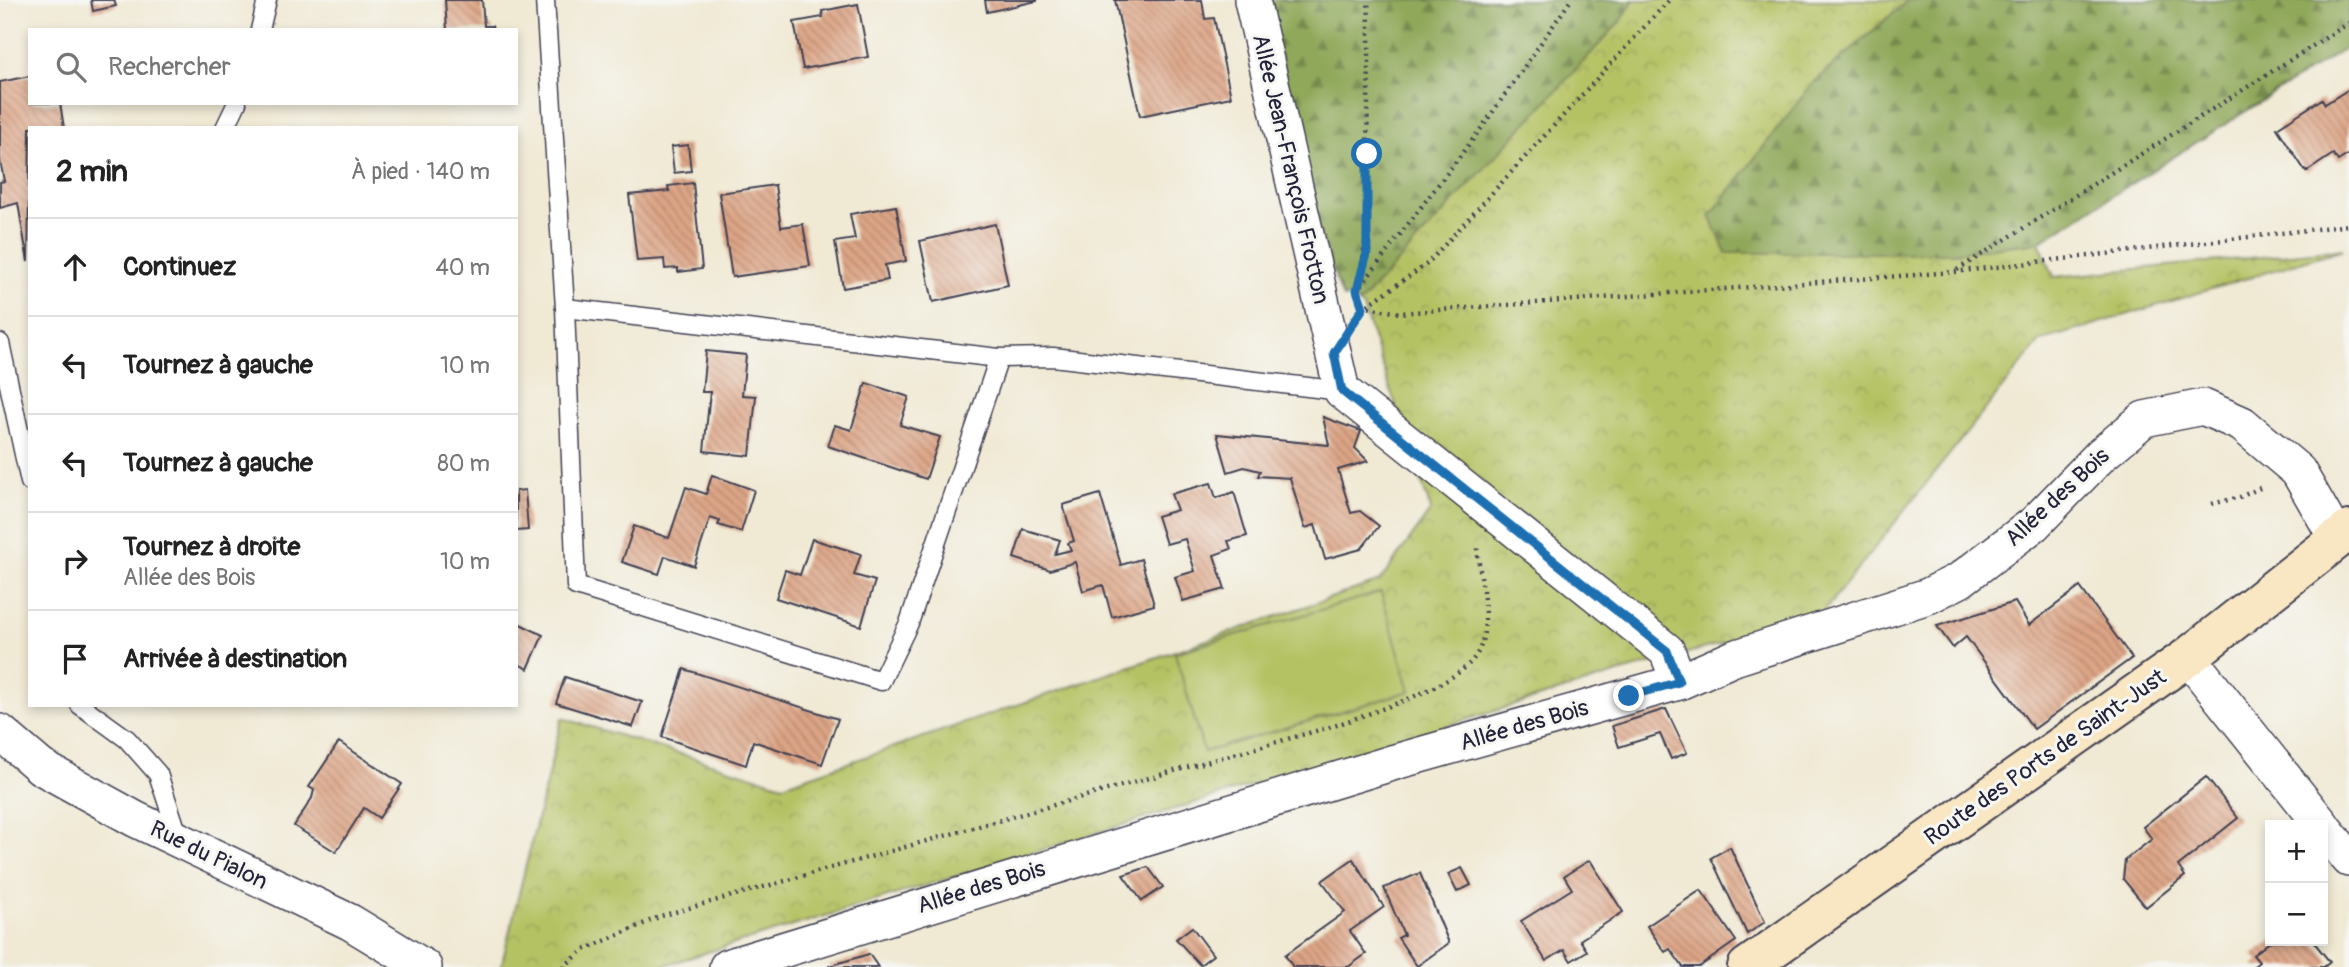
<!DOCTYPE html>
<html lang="fr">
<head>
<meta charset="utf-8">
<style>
  :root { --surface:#fff; --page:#f6f6f6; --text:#222; --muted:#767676; --line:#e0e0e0 }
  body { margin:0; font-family:Pangolin,sans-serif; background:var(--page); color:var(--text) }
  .controls { position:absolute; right:21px; bottom:21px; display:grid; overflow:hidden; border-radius:0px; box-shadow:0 4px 10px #0003 }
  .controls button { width:63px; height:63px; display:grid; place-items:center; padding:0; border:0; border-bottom:2px solid var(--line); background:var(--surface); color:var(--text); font:35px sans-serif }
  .stop { position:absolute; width:21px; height:21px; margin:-16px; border:5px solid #1f6fb2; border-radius:50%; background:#fff }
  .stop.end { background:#1f6fb2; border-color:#fff; box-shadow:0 2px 7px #0008 }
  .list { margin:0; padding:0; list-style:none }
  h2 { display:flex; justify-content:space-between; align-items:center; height:91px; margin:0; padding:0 28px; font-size:30px }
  h2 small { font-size:23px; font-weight:400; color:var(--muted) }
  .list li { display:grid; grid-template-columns:46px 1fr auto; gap:21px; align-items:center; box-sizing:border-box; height:98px; padding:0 28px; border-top:2px solid var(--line) }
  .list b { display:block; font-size:26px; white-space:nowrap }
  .list p { margin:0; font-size:23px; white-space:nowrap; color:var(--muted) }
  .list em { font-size:23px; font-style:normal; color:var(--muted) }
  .icon { flex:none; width:38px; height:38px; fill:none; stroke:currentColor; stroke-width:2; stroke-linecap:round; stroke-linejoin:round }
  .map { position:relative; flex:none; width:2349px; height:967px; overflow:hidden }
  .search { position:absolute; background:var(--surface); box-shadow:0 4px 10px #0003; left:28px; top:28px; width:490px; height:77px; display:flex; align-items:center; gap:18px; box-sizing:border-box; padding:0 24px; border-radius:0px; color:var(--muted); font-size:26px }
  .panel { position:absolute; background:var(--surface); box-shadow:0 4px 10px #0003; left:28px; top:126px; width:490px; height:581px; border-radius:0px }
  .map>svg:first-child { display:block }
  .forest { fill:url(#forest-firs); stroke:#59654a; stroke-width:2 }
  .park { fill:url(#park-crowns); stroke:#6c7250; stroke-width:2 }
  .pitch { fill:#b5c264; stroke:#6c7250; stroke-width:2 }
  .building { fill:url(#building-back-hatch) }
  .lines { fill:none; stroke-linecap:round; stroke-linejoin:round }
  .lane-casing { stroke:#414052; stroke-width:21 }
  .street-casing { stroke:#414052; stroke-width:38 }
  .secondary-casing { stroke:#414052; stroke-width:42 }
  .path { stroke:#414052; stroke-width:4.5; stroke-dasharray:2 5; stroke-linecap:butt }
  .lane { stroke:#fff; stroke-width:18 }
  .street { stroke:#fff; stroke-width:35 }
  .secondary { stroke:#f9e7c3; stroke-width:38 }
  .route { stroke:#1f6fb2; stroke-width:9 }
  .labels { text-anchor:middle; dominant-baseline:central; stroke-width:6; stroke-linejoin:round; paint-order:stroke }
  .street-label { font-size:23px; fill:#22223b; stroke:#f6f6f2 }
</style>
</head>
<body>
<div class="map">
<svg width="2349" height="967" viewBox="0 0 2349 967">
  <defs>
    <pattern id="forest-firs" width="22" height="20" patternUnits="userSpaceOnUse" patternTransform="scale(1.75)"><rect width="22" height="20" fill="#90a85a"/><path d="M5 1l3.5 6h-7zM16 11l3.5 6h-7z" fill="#75884c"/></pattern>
    <pattern id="park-crowns" width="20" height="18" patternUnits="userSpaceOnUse" patternTransform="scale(1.75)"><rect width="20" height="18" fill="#b5c264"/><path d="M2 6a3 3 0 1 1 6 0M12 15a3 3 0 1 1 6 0" fill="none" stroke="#9ba658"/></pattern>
    <pattern id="building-back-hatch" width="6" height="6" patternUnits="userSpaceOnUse" patternTransform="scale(1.75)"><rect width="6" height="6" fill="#dda586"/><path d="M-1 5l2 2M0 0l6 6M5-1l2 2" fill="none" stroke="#b3866f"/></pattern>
  </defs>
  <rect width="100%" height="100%" fill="#f6f6f2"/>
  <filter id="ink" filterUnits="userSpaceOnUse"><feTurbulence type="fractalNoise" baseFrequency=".0143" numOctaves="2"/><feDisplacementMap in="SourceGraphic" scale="14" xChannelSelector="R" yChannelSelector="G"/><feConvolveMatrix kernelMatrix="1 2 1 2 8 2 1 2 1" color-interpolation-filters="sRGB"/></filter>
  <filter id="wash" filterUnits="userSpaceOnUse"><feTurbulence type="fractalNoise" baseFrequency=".00686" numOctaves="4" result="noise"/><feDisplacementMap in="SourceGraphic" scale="28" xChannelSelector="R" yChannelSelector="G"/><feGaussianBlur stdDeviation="1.57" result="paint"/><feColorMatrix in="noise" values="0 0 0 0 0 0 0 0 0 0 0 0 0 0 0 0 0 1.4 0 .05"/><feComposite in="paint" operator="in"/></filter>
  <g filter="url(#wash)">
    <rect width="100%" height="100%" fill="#f0e9d4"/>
    <g class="forest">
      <path d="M1268,0H1634L1620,22L1359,304L1351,296L1343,298L1319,231Z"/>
      <path d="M1908,0H2349V46L2039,242L1954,253H1726L1709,217L1812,84Z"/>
    </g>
    <path class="park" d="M1634,0H1908L1812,84L1710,216L1726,253H1954L2039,242L2054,277L2343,249L2040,341L1821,615L1622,672L659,967H501L562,718L783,785L1380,581L1431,510L1363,308L1359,304L1620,22Z"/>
    <path class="pitch" d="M1381,592L1410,691L1204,752L1175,653Z"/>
    <g id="blocks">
      <g class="building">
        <path d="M91,0H114L116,6L93,11Z"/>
        <path d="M445,0H482L484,26H492L493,30H447Z"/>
        <path d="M985,0H1037V1L987,12Z"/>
        <path d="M1115,0H1202L1205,19L1214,18L1231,97L1140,116Z"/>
        <path d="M858,4L868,57L803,69L794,22L823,17L822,11Z"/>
        <path d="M30,76V103H60L64,128H30L28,262L18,203L0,208V182L4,181L0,160V82Z"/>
        <path d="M2349,89V154L2338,161L2333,154L2306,172L2277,128L2322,99L2325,104Z"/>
        <path d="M688,145L691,171L674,173L671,147Z"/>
        <path d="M693,183L702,269L678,272V268L665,269L664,259L637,261L629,195L669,191L668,186Z"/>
        <path d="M775,185L781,227L803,224L810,266L732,277L719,193Z"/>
        <path d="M896,206L906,261L885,265L888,280L843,288L835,242L855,239L850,214Z"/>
        <path d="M995,224L1008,285L933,302L920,241Z"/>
        <path d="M706,351L746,355L742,395L756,396L750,456L704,451L710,392H702Z"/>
        <path d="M866,383L909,397L900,425L940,437L926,479L828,446L835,425L851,430Z"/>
        <path d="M1323,417L1361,431L1355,448L1368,461L1338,470L1351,513L1360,511L1379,526L1361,549L1325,559L1315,525L1305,528L1290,478L1258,476L1260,471L1244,467L1228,472L1217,434L1329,445Z"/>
        <path d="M712,475L754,490L741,532L718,525L720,521L710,518L694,566L665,556L659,574L622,562L634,526L669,538L686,487L706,494Z"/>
        <path d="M1211,483L1216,498L1234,492L1247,536L1228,541L1231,549L1214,555L1225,589L1183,601L1175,577L1195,571L1185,539L1166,544L1157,516L1177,510L1171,494Z"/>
        <path d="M525,490L528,530L516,531V491Z"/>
        <path d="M1100,494L1121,565L1141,559L1154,605L1112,617L1103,585L1083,591L1075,562L1050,570L1014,558L1023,529L1060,540L1055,554L1071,550L1068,543L1074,541L1063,505Z"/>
        <path d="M812,539L861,554L854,575L875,581L861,626L776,598L785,570L800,575Z"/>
        <path d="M2080,587L2132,658L2034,729L1966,637L1953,648L1937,626L2015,602L2029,625Z"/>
        <path d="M516,622L543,635L528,669L516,663Z"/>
        <path d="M684,669L838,719L822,764L753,741L746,765L662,737Z"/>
        <path d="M565,677L642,702L633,727L556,703Z"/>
        <path d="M1666,709L1687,753L1671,759L1660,734L1619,747L1612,726Z"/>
        <path d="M339,742L402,784L379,818L364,808L336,852L294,826L312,798L314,790L309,787Z"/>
        <path d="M2206,777L2238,818L2178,866L2185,876L2146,907L2123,879L2125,860L2152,839L2143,827Z"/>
        <path d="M1730,847L1765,922L1747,934L1711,858Z"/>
        <path d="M1353,859L1384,907L1350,931L1366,954L1348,967H1293L1285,955L1345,912L1322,881Z"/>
        <path d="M1590,860L1623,912L1580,940L1587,951L1571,961L1564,950L1546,961L1521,921L1572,889L1564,876Z"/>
        <path d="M1148,867L1163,887L1142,901L1123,875Z"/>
        <path d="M1462,868L1471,885L1457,892L1448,874Z"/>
        <path d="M1420,873L1449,943L1417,966L1398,938L1404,935L1384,888Z"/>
        <path d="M1701,890L1736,941L1699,967H1683L1670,949L1665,952L1647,926Z"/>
        <path d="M1192,927L1213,955L1200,965L1176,939Z"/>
        <path d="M2271,941H2313L2330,962L2324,967H2253L2259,962L2253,955Z"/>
        <path d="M869,954L878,967H829V966Z"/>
      </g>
    </g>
  </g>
  <g filter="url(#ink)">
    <use href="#blocks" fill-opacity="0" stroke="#414052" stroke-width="2"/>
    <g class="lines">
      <defs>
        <g id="lane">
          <path d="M545,0L565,308L999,358L1053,357L1342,391"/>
          <path d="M260,30L267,0"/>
          <path d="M225,128L237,103"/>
          <path d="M565,308L576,586L881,681L909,623L999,358"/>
          <path d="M0,343L30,482"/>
          <path d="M80,705L127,739L158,774L179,838"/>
        </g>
        <g id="street">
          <path d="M1252,0L1342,391L1667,651L1679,682"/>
          <path d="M2188,657L2322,825"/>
          <path d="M0,732L41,767L135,819L350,922L424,967"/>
          <path d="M2323,827L2349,859"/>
          <path d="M727,967L1395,762L1679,682L1734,658L1928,596L1960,580L2034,524L2101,455L2144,419L2203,407L2242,424L2298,471L2337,539"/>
        </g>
        <path id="secondary" d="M1747,967L2188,657L2349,530"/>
      </defs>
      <use href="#lane" class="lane-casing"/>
      <use href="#street" class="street-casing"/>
      <use href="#secondary" class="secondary-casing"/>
      <g class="path">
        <path d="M1957,270L2349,23"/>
        <path d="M1358,286C1369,243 1366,201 1367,157C1367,104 1371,53 1368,0"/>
        <path d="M1357,291L1483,126L1571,0"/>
        <path d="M1362,306L1399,313L1954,272L2349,225"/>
        <path d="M1362,309L1427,264L1669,0"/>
        <path d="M2212,504L2240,497L2262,487"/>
        <path d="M563,967L584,950L661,916L1337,725C1373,711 1463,686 1479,650C1492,621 1480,578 1477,548"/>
      </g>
      <use href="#lane" class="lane"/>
      <use href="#street" class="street"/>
      <use href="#secondary" class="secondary"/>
    </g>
  </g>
  <g class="lines" filter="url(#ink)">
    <path class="route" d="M1367,154V253L1357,290L1363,308L1334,353L1342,391L1667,651L1679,682L1629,696"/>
  </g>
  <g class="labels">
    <g class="street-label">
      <text transform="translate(1291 169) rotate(77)">Allée Jean-François Frotton</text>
      <text transform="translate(2057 497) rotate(-43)">Allée des Bois</text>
      <text transform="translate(1524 725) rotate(-16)">Allée des Bois</text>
      <text transform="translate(2045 757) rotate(-35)">Route des Ports de Saint-Just</text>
      <text transform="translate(209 855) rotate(26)">Rue du Pialon</text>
      <text transform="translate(981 887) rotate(-17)">Allée des Bois</text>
    </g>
  </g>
</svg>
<div class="controls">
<button>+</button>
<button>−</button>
</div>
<div class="stop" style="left:1367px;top:154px"></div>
<div class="stop end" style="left:1629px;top:696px"></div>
<div class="search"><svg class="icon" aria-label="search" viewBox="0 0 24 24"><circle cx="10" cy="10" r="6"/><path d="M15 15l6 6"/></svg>Rechercher</div>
<section class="panel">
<h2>2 min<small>À pied · 140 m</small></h2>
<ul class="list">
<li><svg class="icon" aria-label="ahead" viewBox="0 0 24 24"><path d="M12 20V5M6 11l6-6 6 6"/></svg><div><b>Continuez</b></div><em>40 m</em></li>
<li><svg class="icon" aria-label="left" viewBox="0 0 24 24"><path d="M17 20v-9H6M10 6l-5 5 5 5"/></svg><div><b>Tournez à gauche</b></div><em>10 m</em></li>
<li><svg class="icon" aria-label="left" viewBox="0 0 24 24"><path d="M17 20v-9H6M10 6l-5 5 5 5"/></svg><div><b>Tournez à gauche</b></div><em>80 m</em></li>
<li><svg class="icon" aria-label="right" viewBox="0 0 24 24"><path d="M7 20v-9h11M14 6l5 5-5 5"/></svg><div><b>Tournez à droite</b><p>Allée des Bois</p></div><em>10 m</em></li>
<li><svg class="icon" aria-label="arrive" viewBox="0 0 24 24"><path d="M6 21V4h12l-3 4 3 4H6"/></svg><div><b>Arrivée à destination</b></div></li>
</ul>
</section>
</div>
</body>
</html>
